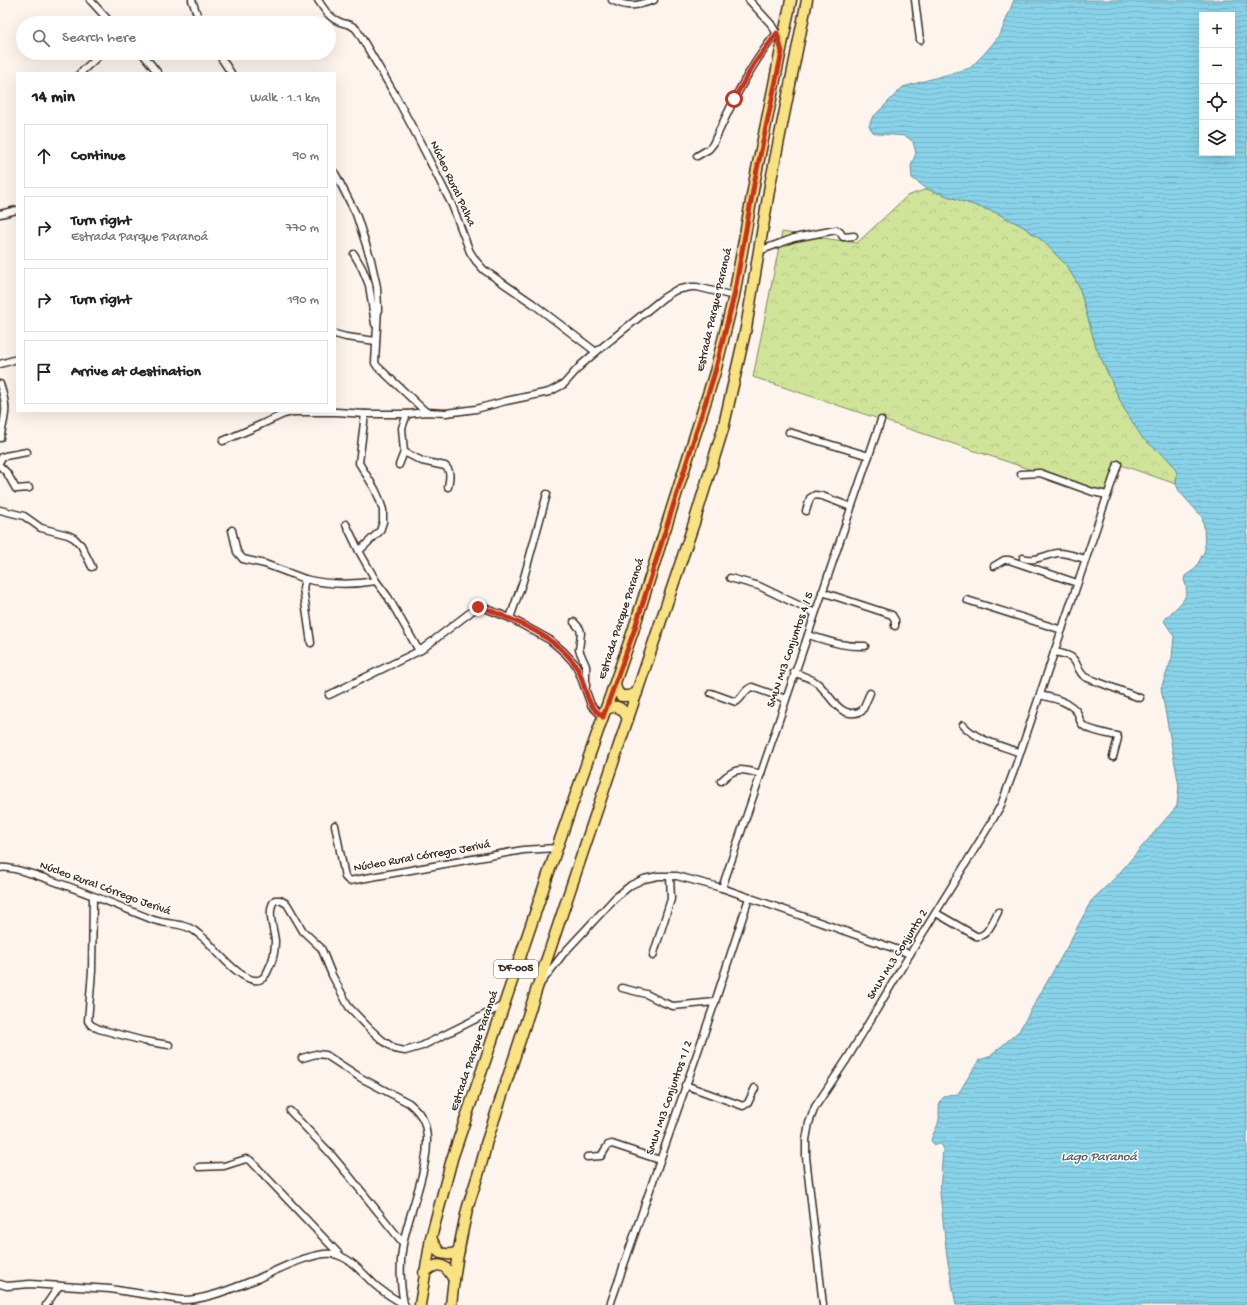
<!DOCTYPE html>
<html lang="en">
<head>
<meta charset="utf-8">
<style>
  :root { --surface:#fff; --page:#f2f2f2; --text:#222; --muted:#767676; --line:#e0e0e0 }
  body { margin:0; font-family:"Gochi Hand",sans-serif; background:var(--page); color:var(--text) }
  .controls { position:absolute; right:12px; top:12px; display:grid; overflow:hidden; border-radius:0px; box-shadow:0 4px 16px #0002 }
  .controls button { width:36px; height:36px; display:grid; place-items:center; padding:0; border:0; border-bottom:1px solid var(--line); background:var(--surface); color:var(--text); font:20px sans-serif }
  .stop { position:absolute; width:12px; height:12px; margin:-9px; border:3px solid #c8321e; border-radius:50%; background:#fff }
  .stop.end { background:#c8321e; border-color:#fff; box-shadow:0 1px 4px #0008 }
  .list { margin:0; padding:0; list-style:none }
  h2 { display:flex; justify-content:space-between; align-items:center; height:52px; margin:0; padding:0 16px; font-size:17px }
  h2 small { font-size:13px; font-weight:400; color:var(--muted) }
  .list li { display:grid; grid-template-columns:26px 1fr auto; gap:12px; align-items:center; box-sizing:border-box; height:64px; margin:0 8px 8px; padding:0 8px; border:1px solid var(--line); border-radius:0px }
  .list b { display:block; font-size:15px; white-space:nowrap }
  .list p { margin:0; font-size:13px; white-space:nowrap; color:var(--muted) }
  .list em { font-size:13px; font-style:normal; color:var(--muted) }
  .icon { flex:none; width:22px; height:22px; fill:none; stroke:currentColor; stroke-width:2; stroke-linecap:round; stroke-linejoin:round }
  .map { position:relative; flex:none; width:1247px; height:1305px; overflow:hidden }
  .search { position:absolute; background:var(--surface); box-shadow:0 4px 16px #0002; left:16px; top:16px; width:320px; height:44px; display:flex; align-items:center; gap:10px; box-sizing:border-box; padding:0 14px; border-radius:22px; color:var(--muted); font-size:15px }
  .panel { position:absolute; background:var(--surface); box-shadow:0 4px 16px #0002; left:16px; top:72px; width:320px; height:340px; border-radius:0px }
  .map>svg:first-child { display:block }
  .park { fill:url(#park-crowns); stroke:#85875c }
  .water { fill:url(#water-rules); stroke:#698f98; fill-rule:evenodd }
  .lines { fill:none; stroke-linecap:round; stroke-linejoin:round }
  .minor-casing { stroke:#3b2a1e; stroke-width:9 }
  .primary-casing { stroke:#3b2a1e; stroke-width:13 }
  .minor { stroke:#fff; stroke-width:6 }
  .primary { stroke:#f8e281; stroke-width:10 }
  .route { stroke:#c8321e; stroke-width:5 }
  .labels { text-anchor:middle; dominant-baseline:central; stroke-width:3; stroke-linejoin:round; paint-order:stroke }
  .shield { fill:#fff; stroke:#766a62; stroke-width:1 }
  .shield-label { font-size:11px; font-weight:bold; fill:#3b2a1e }
  .street-label { font-size:12px; fill:#3b2a1e; stroke:#fff }
  .water-label { font-size:13px; font-style:italic; fill:#525d5b; stroke:#fff }
</style>
</head>
<body>
<div class="map">
<svg width="1247" height="1305" viewBox="0 0 1247 1305">
  <defs>
    <pattern id="park-crowns" width="20" height="18" patternUnits="userSpaceOnUse"><rect width="20" height="18" fill="#cfe499"/><path d="M2 6a3 3 0 1 1 6 0M12 15a3 3 0 1 1 6 0" fill="none" stroke="#b3c483"/></pattern>
    <pattern id="water-rules" width="6" height="5" patternUnits="userSpaceOnUse"><rect width="6" height="5" fill="#88d3e9"/><path d="M0 2.5h6" fill="none" stroke="#76b5c7"/></pattern>
  </defs>
  <rect width="100%" height="100%" fill="#fdf4ed"/>
  <filter id="ink" filterUnits="userSpaceOnUse"><feTurbulence type="fractalNoise" baseFrequency=".025" numOctaves="2"/><feDisplacementMap in="SourceGraphic" scale="8" xChannelSelector="R" yChannelSelector="G"/><feConvolveMatrix kernelMatrix="1 2 1 2 8 2 1 2 1" color-interpolation-filters="sRGB"/></filter>
  <g filter="url(#ink)">
    <path class="park" d="M927,189L997,213L1022,226L1043,241L1066,265L1079,286L1096,347L1123,407L1174,466L1177,473L1176,484L1118,464L1107,495L753,377L782,232L857,243L907,196Z"/>
    <path class="water" d="M1014,0H1247V1305H956L947,1257L940,1193L943,1147L941,1144L935,1145L931,1141C932,1134 938,1127 939,1120C940,1111 936,1099 948,1095C951,1094 954,1095 958,1094L979,1060L989,1057L1019,1031L1067,947L1091,901L1115,878L1177,806L1179,786L1161,688L1172,658L1174,636L1164,621C1175,605 1193,601 1184,580L1185,576L1195,569L1205,550L1204,527L1202,517L1179,491L1176,484L1177,473L1174,466L1166,457L1143,439L1123,407L1096,347L1079,286L1066,265L1043,241L1022,226L997,213L927,189L912,178L911,166L916,153L913,142L906,136L879,134L873,132L869,126L872,118L903,87L970,68L984,54L1000,35ZM1202,15H1232V153H1202Z"/>
    <g class="lines">
      <defs>
        <g id="minor">
          <path d="M90,0L111,23"/>
          <path d="M192,0L200,23"/>
          <path d="M318,0C324,9 329,18 340,22C348,25 352,24 357,30L394,93L417,136L452,205L470,252L476,261L484,270L532,303L596,352"/>
          <path d="M612,0C628,8 637,6 654,0"/>
          <path d="M749,0L771,24L778,36"/>
          <path d="M915,0L920,40"/>
          <path d="M142,53L158,73"/>
          <path d="M218,53L231,73"/>
          <path d="M80,73L102,53"/>
          <path d="M697,156L709,149L713,144C731,105 749,66 777,33"/>
          <path d="M335,173L356,214L371,260L377,287L378,308L375,363L377,366L426,412"/>
          <path d="M0,214L17,210"/>
          <path d="M759,251L794,238L836,230L840,232L843,237L854,236"/>
          <path d="M354,254L362,268L369,285L375,324"/>
          <path d="M335,334L346,337L376,341"/>
          <path d="M0,364L17,359"/>
          <path d="M0,384C8,408 6,413 0,438"/>
          <path d="M407,414L402,428L404,452L422,461L445,466C452,471 449,480 448,487"/>
          <path d="M789,432L869,456"/>
          <path d="M223,441L251,429L284,414L293,412H337L365,414H408L426,412L446,413L476,409L506,401L549,392L564,384L581,365L596,352L663,298L676,290L691,287H697L734,296"/>
          <path d="M0,461L2,457L5,456L27,452"/>
          <path d="M399,465L404,452"/>
          <path d="M0,466L7,473L16,489L29,488"/>
          <path d="M1021,474L1040,473L1093,492L1107,495"/>
          <path d="M0,510L24,516L41,528L68,535L74,538L81,545L92,567"/>
          <path d="M806,511L810,498L815,495L822,496L851,507"/>
          <path d="M346,524L359,551L376,581"/>
          <path d="M232,530L237,552L243,559L265,564L305,579"/>
          <path d="M359,551L380,531L383,522V510L379,498L375,489L359,463L365,414"/>
          <path d="M1023,558C1035,562 1045,555 1057,553C1066,552 1077,557 1085,559"/>
          <path d="M994,566L1004,560H1009L1077,583"/>
          <path d="M730,578L759,586L815,613"/>
          <path d="M822,592L892,615L895,620V626"/>
          <path d="M967,600L1062,630"/>
          <path d="M510,618L523,581L547,494"/>
          <path d="M574,622L580,629L581,633L579,650L586,666V687"/>
          <path d="M808,635C829,641 843,647 865,646"/>
          <path d="M311,643L303,588L305,579C329,585 352,585 376,581L388,597L418,649L421,650L476,608L482,607L510,618L550,640L564,652L576,665L579,672L591,705L603,717"/>
          <path d="M1054,652C1060,653 1066,654 1071,657C1078,662 1077,671 1085,677L1140,698"/>
          <path d="M794,672C802,676 811,678 817,683C831,694 839,721 862,711L870,693"/>
          <path d="M711,693L736,702C743,698 744,689 752,687L786,699"/>
          <path d="M329,695L421,650"/>
          <path d="M1040,695C1052,698 1069,701 1077,712C1080,717 1079,723 1084,726C1091,731 1108,734 1117,736L1118,738L1113,757"/>
          <path d="M963,725C978,741 1000,745 1020,753"/>
          <path d="M721,781C736,766 742,769 761,774"/>
          <path d="M335,825L345,877L349,881L523,850L557,848"/>
          <path d="M0,868C17,863 128,910 151,919C165,925 182,922 195,931C198,934 203,937 206,940C216,950 247,990 263,978C266,975 268,971 269,968C274,959 275,951 275,941C274,929 266,910 275,900H280L287,904L303,931L320,947L322,950L332,975L349,1007L370,1029L382,1040L395,1049L405,1051L422,1046L504,1005"/>
          <path d="M722,888L881,420"/>
          <path d="M93,897L92,971L88,1021L91,1025L99,1029L144,1041L169,1045"/>
          <path d="M936,913L976,936C987,938 993,921 998,912"/>
          <path d="M653,956L671,899L670,876"/>
          <path d="M541,983L563,954L615,898L631,885L644,879L658,876H677L722,888L910,954"/>
          <path d="M622,988L646,994L662,1002L673,1006L715,1002"/>
          <path d="M302,1058L316,1054L326,1055L361,1078L409,1103C415,1108 421,1114 424,1122C436,1154 409,1210 403,1244C399,1265 400,1283 404,1304"/>
          <path d="M685,1085L743,1106L748,1103L755,1088"/>
          <path d="M290,1111L329,1152L350,1177L403,1243"/>
          <path d="M587,1157L601,1156L608,1145L612,1144L660,1160"/>
          <path d="M199,1167L224,1166L246,1159L250,1160L340,1255"/>
          <path d="M0,1284L7,1286L30,1284L110,1289L181,1300C205,1301 235,1287 257,1279C275,1271 319,1248 337,1255C352,1259 364,1275 375,1285C384,1293 395,1299 405,1305"/>
          <path d="M46,1305L59,1286"/>
          <path d="M610,1305L715,1002L749,898"/>
          <path d="M823,1305L806,1157V1140L809,1123L815,1107L847,1059L910,954L992,821L1001,805L1016,765L1118,464"/>
        </g>
        <g id="primary">
          <path d="M615,685L617,691L621,696H629L637,693"/>
          <path d="M605,710C617,703 623,708 628,719"/>
          <path d="M431,1238L434,1244L440,1253C448,1255 452,1255 459,1251"/>
          <path d="M424,1273C438,1260 446,1264 454,1280"/>
          <path d="M420,1305L431,1238L452,1159L557,848L633,631L715,372L734,296L755,179L791,0"/>
          <path d="M451,1305C454,1273 460,1241 467,1210C473,1188 482,1167 486,1144L537,988L694,523L723,429L746,328L770,185L807,0"/>
        </g>
      </defs>
      <use href="#minor" class="minor-casing"/>
      <use href="#primary" class="primary-casing"/>
      <use href="#minor" class="minor"/>
      <use href="#primary" class="primary"/>
    </g>
  </g>
  <g class="lines" filter="url(#ink)">
    <path class="route" d="M478,607H482C514,620 556,636 576,666C584,678 584,694 592,706C595,710 599,713 603,717L634,631L715,372L734,296L755,179L782,52L777,33L754,64L734,99"/>
  </g>
  <g class="labels">
    <rect class="shield" x="494" y="960" width="44" height="18" rx="3"/>
    <g class="shield-label">
      <text x="516" y="969">DF-005</text>
    </g>
    <g class="street-label">
      <text transform="translate(452 184) rotate(65)">Núcleo Rural Palha</text>
      <text transform="translate(715 310) rotate(-77)">Estrada Parque Paranoá</text>
      <text transform="translate(622 619) rotate(-72)">Estrada Parque Paranoá</text>
      <text transform="translate(791 650) rotate(-71)">SMLN MI3 Conjuntos 4 / 5</text>
      <text transform="translate(422 857) rotate(-10)">Núcleo Rural Córrego Jerivá</text>
      <text transform="translate(105 889) rotate(20)">Núcleo Rural Córrego Jerivá</text>
      <text transform="translate(898 955) rotate(-58)">SMLN ML3 Conjunto 2</text>
      <text transform="translate(475 1051) rotate(-71)">Estrada Parque Paranoá</text>
      <text transform="translate(670 1098) rotate(-71)">SMLN MI3 Conjuntos 1 / 2</text>
    </g>
    <g class="water-label">
      <text x="1099" y="1157">Lago Paranoá</text>
    </g>
  </g>
</svg>
<div class="controls">
<button>+</button>
<button>−</button>
<button><svg class="icon" aria-label="locate" viewBox="0 0 24 24"><circle cx="12" cy="12" r="6"/><path d="M12 2v4M12 18v4M2 12h4M18 12h4"/></svg></button>
<button><svg class="icon" aria-label="layers" viewBox="0 0 24 24"><path d="M12 4l9 5-9 5-9-5zM3 14l9 5 9-5"/></svg></button>
</div>
<div class="stop" style="left:734px;top:99px"></div>
<div class="stop end" style="left:478px;top:607px"></div>
<div class="search"><svg class="icon" aria-label="search" viewBox="0 0 24 24"><circle cx="10" cy="10" r="6"/><path d="M15 15l6 6"/></svg>Search here</div>
<section class="panel">
<h2>14 min<small>Walk · 1.1 km</small></h2>
<ul class="list">
<li><svg class="icon" aria-label="ahead" viewBox="0 0 24 24"><path d="M12 20V5M6 11l6-6 6 6"/></svg><div><b>Continue</b></div><em>90 m</em></li>
<li><svg class="icon" aria-label="right" viewBox="0 0 24 24"><path d="M7 20v-9h11M14 6l5 5-5 5"/></svg><div><b>Turn right</b><p>Estrada Parque Paranoá</p></div><em>770 m</em></li>
<li><svg class="icon" aria-label="right" viewBox="0 0 24 24"><path d="M7 20v-9h11M14 6l5 5-5 5"/></svg><div><b>Turn right</b></div><em>190 m</em></li>
<li><svg class="icon" aria-label="arrive" viewBox="0 0 24 24"><path d="M6 21V4h12l-3 4 3 4H6"/></svg><div><b>Arrive at destination</b></div></li>
</ul>
</section>
</div>
</body>
</html>
